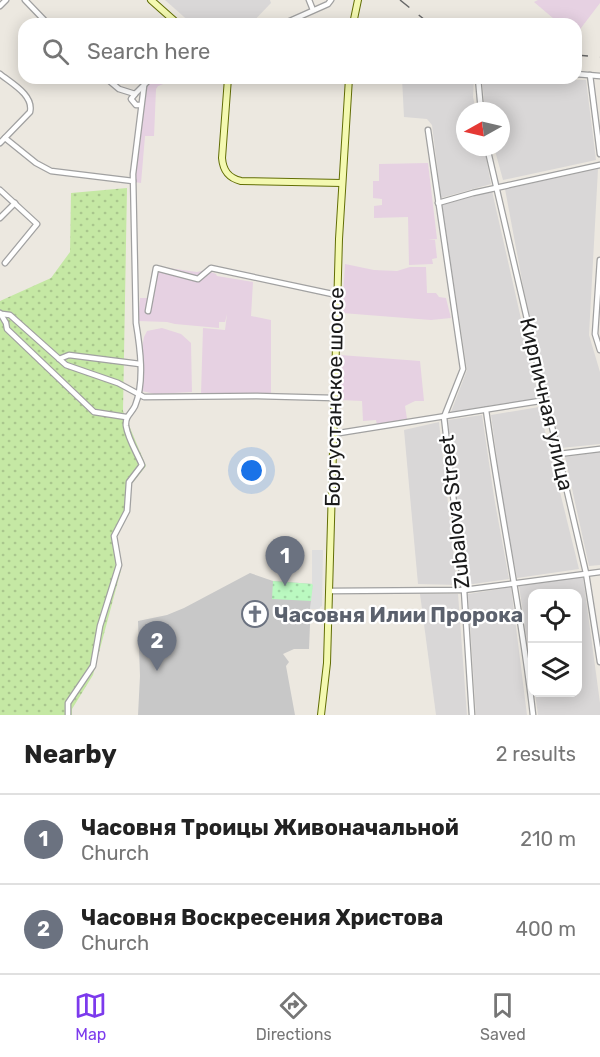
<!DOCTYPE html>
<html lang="en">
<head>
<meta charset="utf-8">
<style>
  :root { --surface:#fff; --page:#f2f2f2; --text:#222; --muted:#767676; --line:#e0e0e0; --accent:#7c3aed }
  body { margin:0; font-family:Rubik,sans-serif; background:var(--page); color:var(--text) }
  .controls { position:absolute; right:18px; bottom:18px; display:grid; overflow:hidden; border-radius:12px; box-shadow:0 3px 15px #0003 }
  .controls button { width:54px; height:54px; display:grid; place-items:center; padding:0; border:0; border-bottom:2px solid var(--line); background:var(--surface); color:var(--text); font:30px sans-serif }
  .compass { position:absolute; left:456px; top:102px; width:54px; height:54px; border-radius:50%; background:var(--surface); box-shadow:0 3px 15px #0003; rotate:262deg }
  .you { position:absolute; left:252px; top:471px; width:21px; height:21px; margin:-15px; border:4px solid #fff; border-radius:50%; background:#1a73e8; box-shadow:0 0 0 9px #1a73e833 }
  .badge { display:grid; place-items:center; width:39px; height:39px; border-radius:50%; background:var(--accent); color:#fff; font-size:20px; font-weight:700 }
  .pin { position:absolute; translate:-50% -50px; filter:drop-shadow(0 2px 3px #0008) }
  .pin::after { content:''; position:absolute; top:32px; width:21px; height:18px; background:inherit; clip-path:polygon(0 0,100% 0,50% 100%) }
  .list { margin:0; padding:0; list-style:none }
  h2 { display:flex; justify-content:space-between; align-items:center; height:78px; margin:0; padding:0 24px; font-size:26px }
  h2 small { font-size:20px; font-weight:400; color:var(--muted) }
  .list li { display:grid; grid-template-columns:39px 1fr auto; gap:18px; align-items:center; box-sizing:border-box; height:90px; padding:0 24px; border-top:2px solid var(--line) }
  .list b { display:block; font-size:22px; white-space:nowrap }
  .list p { margin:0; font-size:20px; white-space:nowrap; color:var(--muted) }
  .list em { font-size:20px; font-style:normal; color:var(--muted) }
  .icon { flex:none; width:33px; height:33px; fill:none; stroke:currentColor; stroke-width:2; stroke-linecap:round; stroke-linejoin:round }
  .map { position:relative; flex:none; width:600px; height:715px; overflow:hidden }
  .search { position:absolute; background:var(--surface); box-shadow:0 3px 15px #0003; left:18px; right:18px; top:18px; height:66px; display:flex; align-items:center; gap:15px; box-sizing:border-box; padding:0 21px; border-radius:18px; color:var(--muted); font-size:22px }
  .sheet { height:258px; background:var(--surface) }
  nav { display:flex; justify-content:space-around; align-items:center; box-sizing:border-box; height:84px; border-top:2px solid var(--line); background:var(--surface); font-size:16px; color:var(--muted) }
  nav a { display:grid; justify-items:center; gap:3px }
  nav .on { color:var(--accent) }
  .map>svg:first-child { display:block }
  .residential { fill:#d9d7d7 }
  .industrial { fill:#e6d1e2 }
  .religious { fill:#c8c8c8 }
  .park { fill:url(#park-dots) }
  .garden { fill:url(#garden-dots) }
  .parking { fill:#dedede }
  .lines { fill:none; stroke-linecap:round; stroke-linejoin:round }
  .street-casing { stroke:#a1a1a1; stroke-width:7 }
  .secondary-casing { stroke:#626e05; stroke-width:8 }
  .street { stroke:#fff; stroke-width:4.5 }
  .secondary { stroke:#f4f9b1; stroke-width:6 }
  .rail { stroke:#686868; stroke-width:1.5; stroke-dasharray:12 12; stroke-linecap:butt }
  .labels { text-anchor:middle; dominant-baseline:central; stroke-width:4.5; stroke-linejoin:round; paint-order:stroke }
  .street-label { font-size:21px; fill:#1a1a1a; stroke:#fff }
  .worship-label { font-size:21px; font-weight:bold; fill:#5b616d; stroke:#fff; text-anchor:start }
</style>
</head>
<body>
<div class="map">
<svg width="600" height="715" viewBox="0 0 600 715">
  <defs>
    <pattern id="park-dots" width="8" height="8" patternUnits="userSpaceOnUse" patternTransform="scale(1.5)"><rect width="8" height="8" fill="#baf9c0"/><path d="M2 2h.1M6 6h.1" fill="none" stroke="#9fd5a4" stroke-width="1.8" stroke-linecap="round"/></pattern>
    <pattern id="garden-dots" width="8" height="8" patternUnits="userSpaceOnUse" patternTransform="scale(1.5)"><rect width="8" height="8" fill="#c5e8a4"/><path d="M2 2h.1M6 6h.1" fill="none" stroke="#a9c68d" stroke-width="1.8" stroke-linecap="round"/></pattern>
  </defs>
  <rect width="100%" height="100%" fill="#ece8e0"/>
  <g class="residential">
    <path d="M165,0H270L271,3L251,24H192Z"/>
    <path d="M402,78H474L473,97L476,111H465V147H484L491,184L441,198L432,125L427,119L404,117Z"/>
    <path d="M482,78L586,80L596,160L503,180L494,147H501V111H485Z"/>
    <path d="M598,169L589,335L600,372V444L561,448L524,291L505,189Z"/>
    <path d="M492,191L539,398L451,412L467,370L442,205Z"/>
    <path d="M539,407L579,569L517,578L502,496L491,415Z"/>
    <path d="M482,415L494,497L509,579L466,585L448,420Z"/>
    <path d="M439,422L457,585L418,584L404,430Z"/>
    <path d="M600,452V565L589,566L565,457Z"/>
    <path d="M583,577L600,703V715H538L535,693L578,692V594H532V674L519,586Z"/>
    <path d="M511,587L527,715H476L468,594Z"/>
    <path d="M420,594H458L467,715H436Z"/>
  </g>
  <g class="industrial">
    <path d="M538,0H600V3L581,28L580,39L576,47V24H560L534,2Z"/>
    <path d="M154,78H172L171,81L158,86L156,89L154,136H145L141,183L134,182L142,108L147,87Z"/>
    <path d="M428,163L437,239L428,240H435L437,258L432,259L433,264L409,265L408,217L374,218V206L382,205V199L373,198V181H379V164Z"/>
    <path d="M345,264L374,270L397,271L410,267H426L427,293H436L439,297L446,298L451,318L431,320L342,313Z"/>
    <path d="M161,267L197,272L206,270L216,274L217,276L253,282L251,316L271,320V393L201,394L203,328L225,330L227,314L225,322H219V328L175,324L167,322L138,321L140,298H148L152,271Z"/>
    <path d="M162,328L181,334L191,343L192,392L155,394L142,391V348L144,337L147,331Z"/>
    <path d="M340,355L420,361L424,401H415L405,406L407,419L377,425L376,420L363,421L362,401L340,400Z"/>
  </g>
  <path class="religious" d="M250,573L273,581L313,584L312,601H311L309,649H294L283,654L289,662L286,666L295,715H138L140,676L138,621L167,615L184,608Z"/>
  <path class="park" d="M273,581L313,584L312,601L272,599Z"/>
  <path class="garden" d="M127,188L123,411L146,466L130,486V507L115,536L121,570L93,675L72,709V715H0V301L51,278L70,252L71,193Z"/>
  <path class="parking" d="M312,550H323L322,606L320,607V609H310L313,585L312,584Z"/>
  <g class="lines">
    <defs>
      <g id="street">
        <path d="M25,0L48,24"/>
        <path d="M309,0L313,10"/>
        <path d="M0,6L6,0"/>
        <path d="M283,24L328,4L331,0"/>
        <path d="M0,74C11,83 34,95 30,112L0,143"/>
        <path d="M576,74L600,76"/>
        <path d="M590,75L600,154"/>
        <path d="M106,78L119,89L135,94L151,78"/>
        <path d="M478,78L481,111"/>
        <path d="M135,94L131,99L136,105H141"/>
        <path d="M428,130L463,369L444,417L464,590L472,715"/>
        <path d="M5,138L36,163L51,171L133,181"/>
        <path d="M487,147L586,573L600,662"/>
        <path d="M0,190L37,224L5,263"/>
        <path d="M438,203L473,193L600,165"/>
        <path d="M0,218L15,203"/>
        <path d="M600,260L595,334L600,350"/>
        <path d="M148,311L156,268L198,279L211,268L337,295"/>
        <path d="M0,313L6,323L7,329L94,412L126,417"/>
        <path d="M2,314L10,315L66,365L118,383L144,397L257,396L334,398"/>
        <path d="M59,359L69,355L140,364"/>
        <path d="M486,410C500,512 522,613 533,715"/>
        <path d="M333,434L546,400"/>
        <path d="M559,454L600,449"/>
        <path d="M329,591L464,590L600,572"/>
        <path d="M68,715V703L93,666L100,626L119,565L114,536L127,511L129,482L142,465C137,453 128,439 126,426C125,416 131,414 135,406C145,382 140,347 136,323L133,174L144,86"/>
      </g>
      <g id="secondary">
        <path d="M151,0L178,24"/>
        <path d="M353,24L358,0"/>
        <path d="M228,78L222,158C223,170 228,178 241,181L342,183"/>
        <path d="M321,715L327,663L339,239L349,78"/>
      </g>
    </defs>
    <use href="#street" class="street-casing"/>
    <use href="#secondary" class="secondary-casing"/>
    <use href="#street" class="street"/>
    <use href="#secondary" class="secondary"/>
    <g class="rail">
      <path d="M400,0L430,24"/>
      <path d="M576,55L600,57"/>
    </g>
  </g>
  <defs>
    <symbol id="church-ring" viewBox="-11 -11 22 22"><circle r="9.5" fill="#fff" stroke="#6b7280" stroke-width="1.5"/><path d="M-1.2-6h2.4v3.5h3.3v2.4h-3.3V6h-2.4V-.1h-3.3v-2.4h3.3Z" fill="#6b7280"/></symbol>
  </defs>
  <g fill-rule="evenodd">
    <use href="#church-ring" x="240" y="599" width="30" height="30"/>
  </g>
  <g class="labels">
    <g class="street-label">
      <text transform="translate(334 397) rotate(-89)">Боргустанское шоссе</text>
      <text transform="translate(547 404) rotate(77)">Кирпичная улица</text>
      <text transform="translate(454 512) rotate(-96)">Zubalova Street</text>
    </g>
    <g class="worship-label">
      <text x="274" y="614">Часовня Илии Пророка</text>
    </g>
  </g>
</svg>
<div class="controls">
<button><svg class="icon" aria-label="locate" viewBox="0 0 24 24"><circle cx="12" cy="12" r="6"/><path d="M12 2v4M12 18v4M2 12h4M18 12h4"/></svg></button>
<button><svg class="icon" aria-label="layers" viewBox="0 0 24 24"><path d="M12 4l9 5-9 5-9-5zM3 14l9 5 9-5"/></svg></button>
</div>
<svg class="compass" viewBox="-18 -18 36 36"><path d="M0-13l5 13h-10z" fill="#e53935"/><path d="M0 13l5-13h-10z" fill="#767676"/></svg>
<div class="you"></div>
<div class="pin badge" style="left:285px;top:586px;background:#6b7280">1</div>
<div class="pin badge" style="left:157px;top:671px;background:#6b7280">2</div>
<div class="search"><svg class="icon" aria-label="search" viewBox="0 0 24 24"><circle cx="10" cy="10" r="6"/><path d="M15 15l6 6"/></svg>Search here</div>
</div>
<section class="sheet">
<h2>Nearby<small>2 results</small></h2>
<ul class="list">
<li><span class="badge" style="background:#6b7280">1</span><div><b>Часовня Троицы Живоначальной</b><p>Church</p></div><em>210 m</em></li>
<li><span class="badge" style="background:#6b7280">2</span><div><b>Часовня Воскресения Христова</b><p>Church</p></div><em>400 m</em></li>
</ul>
</section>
<nav>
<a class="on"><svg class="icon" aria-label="map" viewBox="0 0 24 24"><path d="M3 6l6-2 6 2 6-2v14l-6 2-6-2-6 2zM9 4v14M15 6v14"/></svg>Map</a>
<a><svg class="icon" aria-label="directions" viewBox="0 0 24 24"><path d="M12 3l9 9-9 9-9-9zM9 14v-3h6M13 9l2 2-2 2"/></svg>Directions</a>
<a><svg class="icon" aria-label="saved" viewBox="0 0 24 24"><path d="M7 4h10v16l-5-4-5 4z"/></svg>Saved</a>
</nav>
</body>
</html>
